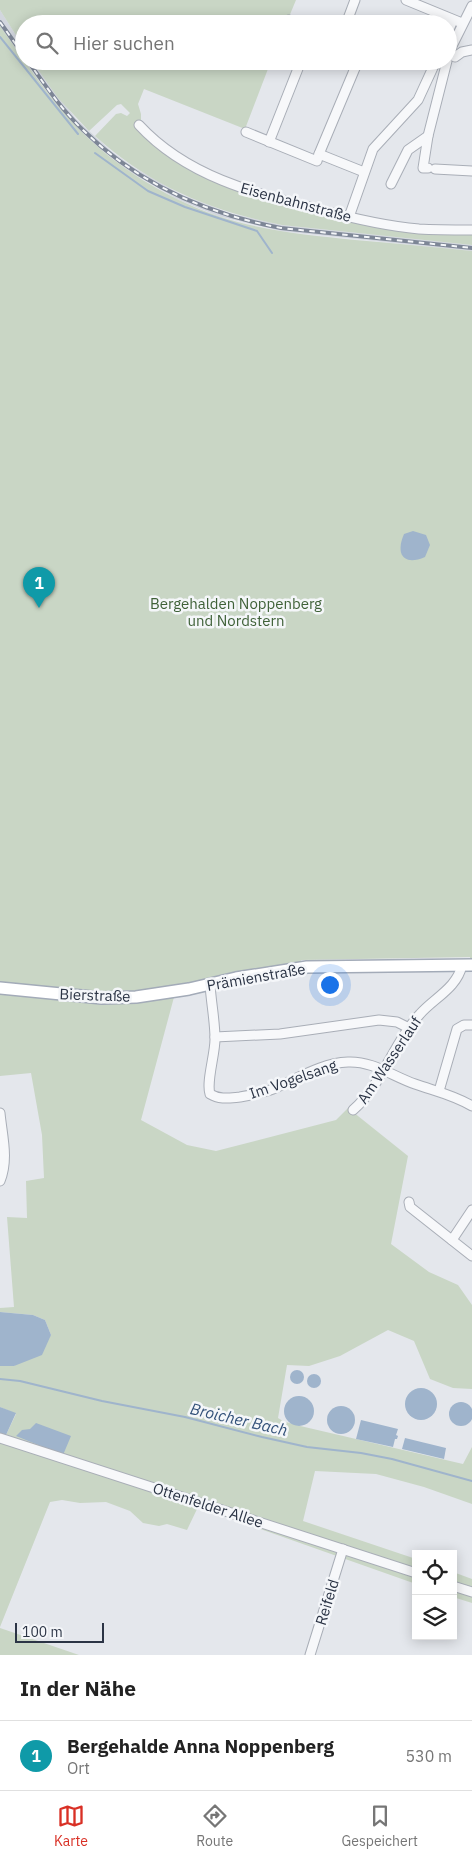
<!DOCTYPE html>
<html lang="de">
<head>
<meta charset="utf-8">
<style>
  :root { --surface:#fff; --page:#f2f2f2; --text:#222; --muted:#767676; --line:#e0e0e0; --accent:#d93025 }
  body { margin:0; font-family:"IBM Plex Sans",sans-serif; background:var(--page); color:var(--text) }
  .controls { position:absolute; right:15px; bottom:15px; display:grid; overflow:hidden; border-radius:0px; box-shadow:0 2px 12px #0003 }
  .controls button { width:45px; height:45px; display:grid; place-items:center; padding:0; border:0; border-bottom:1px solid var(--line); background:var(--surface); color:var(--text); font:25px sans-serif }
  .scale { position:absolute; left:15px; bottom:12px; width:89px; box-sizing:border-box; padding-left:5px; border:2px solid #2b3445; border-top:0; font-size:14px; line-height:18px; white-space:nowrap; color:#2b3445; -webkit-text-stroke:4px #f4f6f9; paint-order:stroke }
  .you { position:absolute; left:329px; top:984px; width:18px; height:18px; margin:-12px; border:4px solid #fff; border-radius:50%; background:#1a73e8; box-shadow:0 0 0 8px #1a73e833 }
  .badge { display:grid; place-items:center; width:32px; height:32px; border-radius:50%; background:var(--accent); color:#fff; font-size:16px; font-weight:700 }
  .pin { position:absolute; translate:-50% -41px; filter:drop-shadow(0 1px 2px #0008) }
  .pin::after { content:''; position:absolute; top:26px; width:18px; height:15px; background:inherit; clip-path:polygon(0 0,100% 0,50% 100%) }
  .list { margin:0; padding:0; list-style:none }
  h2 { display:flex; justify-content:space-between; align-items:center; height:65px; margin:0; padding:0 20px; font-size:21px }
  h2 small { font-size:16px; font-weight:400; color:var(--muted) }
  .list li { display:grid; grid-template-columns:32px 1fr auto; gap:15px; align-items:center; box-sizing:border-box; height:70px; padding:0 20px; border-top:1px solid var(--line) }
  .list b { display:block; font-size:19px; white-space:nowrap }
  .list p { margin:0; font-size:16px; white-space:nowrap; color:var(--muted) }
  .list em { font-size:16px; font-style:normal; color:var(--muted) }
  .icon { flex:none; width:28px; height:28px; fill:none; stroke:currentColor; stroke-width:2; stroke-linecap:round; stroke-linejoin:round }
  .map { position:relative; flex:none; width:472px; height:1655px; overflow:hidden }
  .search { position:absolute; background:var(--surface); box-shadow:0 2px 12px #0003; left:15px; right:15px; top:15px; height:55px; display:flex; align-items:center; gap:12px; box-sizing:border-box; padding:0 18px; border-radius:28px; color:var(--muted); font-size:19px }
  .sheet { height:135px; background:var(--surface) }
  nav { display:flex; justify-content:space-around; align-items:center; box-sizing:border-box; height:70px; border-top:1px solid var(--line); background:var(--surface); font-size:14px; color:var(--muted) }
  nav a { display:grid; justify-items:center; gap:2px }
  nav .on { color:var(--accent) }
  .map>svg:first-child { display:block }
  .built { fill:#d2d6de }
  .green { fill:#c9d6c5 }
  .water { fill:#9fb4cc }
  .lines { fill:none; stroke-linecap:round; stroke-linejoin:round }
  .stream { stroke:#9fb4cc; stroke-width:2 }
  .minor-casing { stroke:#a9aeb7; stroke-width:11 }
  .major-casing { stroke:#a3abb8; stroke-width:14 }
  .minor { stroke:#f7f8fa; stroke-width:9 }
  .major { stroke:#fff; stroke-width:11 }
  .rail-casing { stroke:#7d8696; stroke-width:4 }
  .rail { stroke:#f4f6f9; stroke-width:2; stroke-dasharray:5.5; stroke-linecap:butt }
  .labels { text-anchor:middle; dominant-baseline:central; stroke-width:5; stroke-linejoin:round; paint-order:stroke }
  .street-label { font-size:15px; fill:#2b3445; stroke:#f4f6f9 }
  .park-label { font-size:15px; fill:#3f6138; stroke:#f4f6f9 }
  .water-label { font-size:16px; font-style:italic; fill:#34527a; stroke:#f4f6f9 }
</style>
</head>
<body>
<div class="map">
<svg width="472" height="1655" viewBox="0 0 472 1655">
  <rect width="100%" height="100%" fill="#e4e7ec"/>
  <g class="built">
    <path d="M0,10L24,48V61L0,27Z"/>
    <path d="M24,61H32L76,119L111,151L133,167L180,194L229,213L281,225L472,245V251L281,231L218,216L177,199L130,172L93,143L63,112Z"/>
  </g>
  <g class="green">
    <path d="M0,0H296L286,24H24V48L0,10Z"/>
    <path d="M0,26C25,61 48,97 78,128C116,167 166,198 218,216C262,231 309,235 355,240C394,243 433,247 472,251V960H470V957L301,960L300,963L239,972L177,986L141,1120L187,1145L216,1151L336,1120L348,1108L408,1156L391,1244L429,1272L458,1285L472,1305V1389L453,1388L430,1379L414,1341L388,1330L340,1356L309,1366L287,1365L278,1418L283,1421L296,1425L463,1464L472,1447V1504L424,1487L376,1474L315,1471L303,1521L416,1559V1584L198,1507L187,1530L167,1524L159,1526L143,1523L130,1511L106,1502L80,1503L62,1500L50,1502L0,1627V1433L6,1435L16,1414L0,1407V1366H14L51,1335L45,1320L33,1315L0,1312V1308L14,1307L7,1217L27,1218L26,1181L44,1178L42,1135L31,1073L0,1076Z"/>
    <path d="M32,61H271L245,129L144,89L138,104L141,114V126L218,181L364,223L472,233V245L282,225C210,211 149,185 95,136L116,114L121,113L127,116L130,113L121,104L117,105L89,131L58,98Z"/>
    <path d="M453,1572L472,1579V1603L453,1597Z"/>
    <path d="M0,1628L79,1655H0Z"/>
  </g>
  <g class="water">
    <path d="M413,531L426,535L430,545L425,557C404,566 395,555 404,534Z"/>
    <path d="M0,1312L33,1315L45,1320L51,1335L42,1355L14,1366H0Z"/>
    <circle cx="297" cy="1377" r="7"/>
    <circle cx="314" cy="1381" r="7"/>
    <circle cx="421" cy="1404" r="16"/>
    <circle cx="299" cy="1411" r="15"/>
    <circle cx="461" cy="1414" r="12"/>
    <circle cx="341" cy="1420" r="14"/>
    <path d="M0,1407L16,1413L6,1435L0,1433Z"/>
    <path d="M361,1420L398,1429L396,1435L398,1436L397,1439H395L393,1447L356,1439Z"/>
    <path d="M36,1423L71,1436L63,1455L16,1436L22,1430L30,1429Z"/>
    <path d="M405,1438L446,1448L444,1459L402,1449Z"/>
  </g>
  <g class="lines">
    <g class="stream">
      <path d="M0,37L78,134"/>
      <path d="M95,153L148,191L185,207L257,231L272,253"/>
      <path d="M0,1379L20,1381L102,1401L185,1417L262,1437L307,1447L361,1453L392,1459L472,1481"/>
    </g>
    <defs>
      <g id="minor">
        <path d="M406,0L462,23"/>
        <path d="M289,20L295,24"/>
        <path d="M346,24L355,0"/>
        <path d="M448,32L453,20"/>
        <path d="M448,53L455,57L462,52L472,50"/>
        <path d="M448,54L472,6"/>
        <path d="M139,125C186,176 253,193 318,209C351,218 385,226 419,229C436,230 454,230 472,230"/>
        <path d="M246,132L317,161L319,154L364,172"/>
        <path d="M269,142L301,61"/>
        <path d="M319,154L358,61"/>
        <path d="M428,168H423L428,136L447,61"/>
        <path d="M435,169L472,171"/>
        <path d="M391,184L408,150L428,136"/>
        <path d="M349,217L373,149L418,100L436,61"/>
        <path d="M210,984C211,1002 215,1021 215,1039C215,1055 206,1082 210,1094C220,1100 229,1098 240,1097C251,1095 262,1093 273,1089C297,1079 321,1063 348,1062C373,1061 392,1076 415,1084C435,1091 454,1095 472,1106"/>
        <path d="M215,1037L280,1034L379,1020L397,1022L409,1028"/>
        <path d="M439,1091L457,1029L464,1025H472"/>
        <path d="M353,1110C382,1085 394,1042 420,1014C434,998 457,988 462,965"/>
        <path d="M0,1113C2,1135 9,1159 0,1181"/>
        <path d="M409,1202L410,1207L472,1256"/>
        <path d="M452,1240L472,1210"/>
        <path d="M0,1438L416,1573"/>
        <path d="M453,1586L472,1592"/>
        <path d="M310,1655L343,1549"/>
      </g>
      <path id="major" d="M0,988L102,998L136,997L189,989L236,978L307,967L472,965"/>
    </defs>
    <use href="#minor" class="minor-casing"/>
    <use href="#major" class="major-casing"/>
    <use href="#minor" class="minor"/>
    <use href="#major" class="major"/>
    <defs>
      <g id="rail">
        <path d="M0,22L24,56"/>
        <path d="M28,61C45,85 61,109 83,130C137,183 207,214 281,228L472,248"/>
      </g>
    </defs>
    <use href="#rail" class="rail-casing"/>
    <use href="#rail" class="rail"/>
  </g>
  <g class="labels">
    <g class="street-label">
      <text transform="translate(296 202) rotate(15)">Eisenbahnstraße</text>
      <text transform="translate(256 977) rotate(-10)">Prämienstraße</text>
      <text transform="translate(95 995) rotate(2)">Bierstraße</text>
      <text transform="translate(389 1060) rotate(-56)">Am Wasserlauf</text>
      <text transform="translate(293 1079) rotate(-19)">Im Vogelsang</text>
      <text transform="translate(208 1505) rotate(18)">Ottenfelder Allee</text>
      <text transform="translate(327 1602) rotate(-73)">Reifeld</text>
    </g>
    <g class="park-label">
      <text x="236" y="603">Bergehalden Noppenberg<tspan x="236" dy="17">und Nordstern</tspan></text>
    </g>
    <g class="water-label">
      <text transform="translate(239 1419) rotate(13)">Broicher Bach</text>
    </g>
  </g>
</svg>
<div class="controls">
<button><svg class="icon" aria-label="locate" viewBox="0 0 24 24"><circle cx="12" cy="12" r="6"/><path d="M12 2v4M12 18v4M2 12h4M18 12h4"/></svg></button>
<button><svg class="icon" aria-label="layers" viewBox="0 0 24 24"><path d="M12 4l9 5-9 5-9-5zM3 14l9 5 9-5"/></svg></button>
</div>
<div class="scale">100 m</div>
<div class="you"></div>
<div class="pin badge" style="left:39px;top:608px;background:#0f9aa8">1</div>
<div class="search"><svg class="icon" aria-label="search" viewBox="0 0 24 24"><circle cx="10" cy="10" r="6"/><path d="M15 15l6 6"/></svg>Hier suchen</div>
</div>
<section class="sheet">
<h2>In der Nähe<small></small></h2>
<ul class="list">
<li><span class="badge" style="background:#0f9aa8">1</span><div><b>Bergehalde Anna Noppenberg</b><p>Ort</p></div><em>530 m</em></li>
</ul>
</section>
<nav>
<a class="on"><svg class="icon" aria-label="map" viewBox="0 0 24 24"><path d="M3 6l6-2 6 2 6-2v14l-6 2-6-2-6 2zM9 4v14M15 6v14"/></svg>Karte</a>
<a><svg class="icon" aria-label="directions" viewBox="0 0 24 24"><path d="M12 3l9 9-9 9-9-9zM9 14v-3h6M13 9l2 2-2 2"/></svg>Route</a>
<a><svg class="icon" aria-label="saved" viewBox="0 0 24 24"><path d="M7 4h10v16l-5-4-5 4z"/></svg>Gespeichert</a>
</nav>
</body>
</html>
